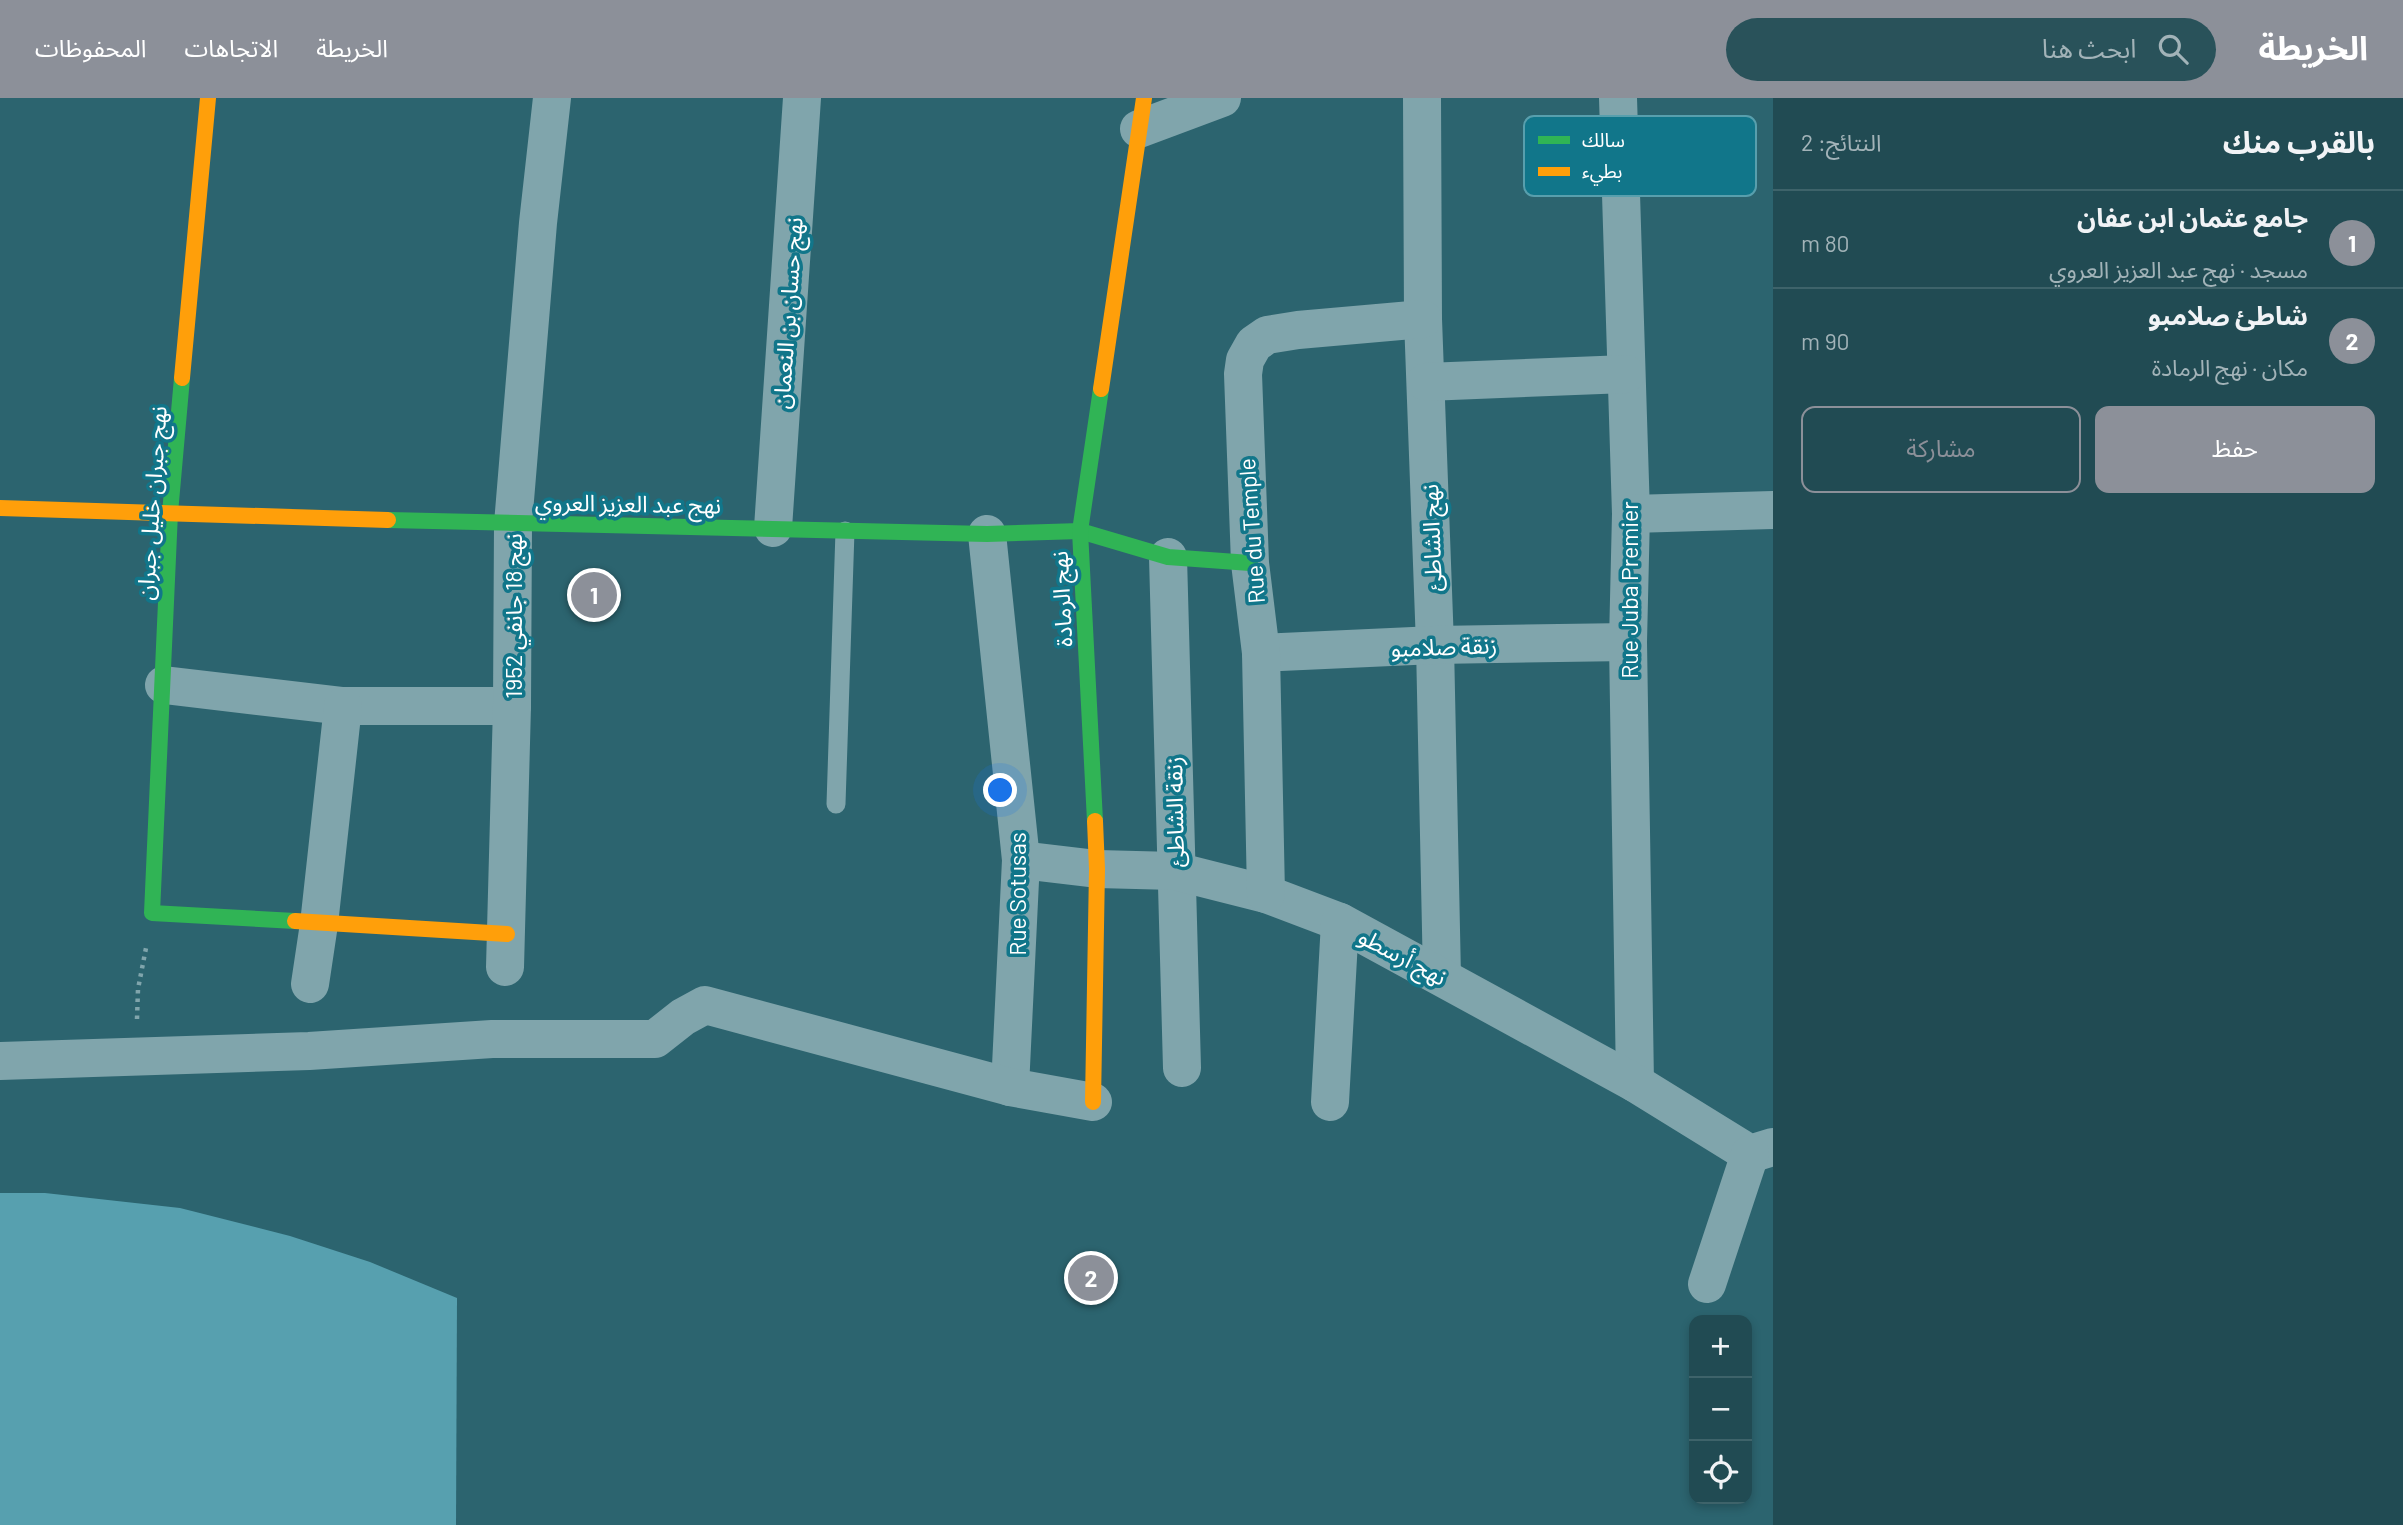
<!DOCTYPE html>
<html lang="ar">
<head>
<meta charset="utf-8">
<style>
  :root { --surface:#214b53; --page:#29525a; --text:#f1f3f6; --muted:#a2b3b8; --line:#3e636a; --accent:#8c9099 }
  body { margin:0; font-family:Barlow,"Noto Sans Arabic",sans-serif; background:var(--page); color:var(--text); direction:rtl }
  .controls { position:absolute; right:21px; bottom:21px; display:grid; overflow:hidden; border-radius:14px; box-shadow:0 4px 10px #0003 }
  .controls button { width:63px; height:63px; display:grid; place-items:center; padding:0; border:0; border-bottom:2px solid var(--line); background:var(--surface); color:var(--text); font:35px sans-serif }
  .you { position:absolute; left:1001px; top:693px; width:24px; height:24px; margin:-18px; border:5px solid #fff; border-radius:50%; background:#1a73e8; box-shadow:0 0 0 10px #1a73e833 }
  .badge { display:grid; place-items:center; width:46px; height:46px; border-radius:50%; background:var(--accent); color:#fff; font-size:23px; font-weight:700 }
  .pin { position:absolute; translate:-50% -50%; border:4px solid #fff; box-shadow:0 2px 7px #0006 }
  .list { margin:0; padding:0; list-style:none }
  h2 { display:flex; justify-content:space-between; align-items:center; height:91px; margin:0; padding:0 28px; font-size:30px }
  h2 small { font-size:23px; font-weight:400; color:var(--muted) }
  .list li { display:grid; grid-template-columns:46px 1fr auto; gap:21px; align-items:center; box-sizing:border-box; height:98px; padding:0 28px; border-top:2px solid var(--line) }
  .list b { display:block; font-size:26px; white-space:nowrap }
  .list p { margin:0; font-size:23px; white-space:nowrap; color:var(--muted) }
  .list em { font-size:23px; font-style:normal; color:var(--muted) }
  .actions { display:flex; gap:14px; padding:21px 28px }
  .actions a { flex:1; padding:16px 0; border:2px solid var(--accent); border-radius:14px; text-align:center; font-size:24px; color:var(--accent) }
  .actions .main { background:var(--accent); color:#fff }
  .icon { flex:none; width:38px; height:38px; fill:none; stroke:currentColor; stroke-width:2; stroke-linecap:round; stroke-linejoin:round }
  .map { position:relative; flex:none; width:1773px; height:1427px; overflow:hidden; direction:ltr }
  header { display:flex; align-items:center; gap:42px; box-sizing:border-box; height:98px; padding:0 35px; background:var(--accent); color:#fff }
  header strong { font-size:33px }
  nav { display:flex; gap:38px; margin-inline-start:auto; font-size:24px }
  .search { width:490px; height:63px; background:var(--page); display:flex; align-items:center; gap:18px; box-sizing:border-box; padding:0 24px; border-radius:38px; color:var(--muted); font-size:26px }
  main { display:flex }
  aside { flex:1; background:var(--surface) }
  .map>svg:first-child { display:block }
  .water { fill:#57a0af }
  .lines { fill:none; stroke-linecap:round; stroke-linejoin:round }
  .path { stroke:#80a5ac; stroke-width:4.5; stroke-dasharray:3.5 5; stroke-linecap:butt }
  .lane { stroke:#80a5ac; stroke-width:19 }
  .street { stroke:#80a5ac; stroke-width:38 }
  .fast { stroke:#30b455; stroke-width:16 }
  .slow { stroke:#ff9f0a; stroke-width:16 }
  .labels { text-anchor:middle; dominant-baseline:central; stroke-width:7; stroke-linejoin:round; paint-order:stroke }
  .street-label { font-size:23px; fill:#fff; stroke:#11768a }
  .key { fill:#11768a; stroke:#589fad; stroke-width:2 }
  .key-label { font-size:19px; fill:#fff }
</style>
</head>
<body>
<header>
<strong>الخريطة</strong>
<div class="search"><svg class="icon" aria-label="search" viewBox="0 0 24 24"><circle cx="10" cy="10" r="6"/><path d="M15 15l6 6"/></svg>ابحث هنا</div>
<nav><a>الخريطة</a><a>الاتجاهات</a><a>المحفوظات</a></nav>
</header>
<main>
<aside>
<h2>بالقرب منك<small>النتائج: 2</small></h2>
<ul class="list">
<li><span class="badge">1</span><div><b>جامع عثمان ابن عفان</b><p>مسجد · نهج عبد العزيز العروي</p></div><em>80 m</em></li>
<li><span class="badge">2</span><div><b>شاطئ صلامبو</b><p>مكان · نهج الرمادة</p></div><em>90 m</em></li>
</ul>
<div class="actions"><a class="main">حفظ</a><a>مشاركة</a></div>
</aside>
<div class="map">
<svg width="1773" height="1427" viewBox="0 0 1773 1427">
  <rect width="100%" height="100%" fill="#2c646f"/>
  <path class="water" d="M0,1095H45L180,1110L290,1138L370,1164L457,1200L456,1427H0Z"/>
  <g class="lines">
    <path class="path" d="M137,921L138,891L146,850"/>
    <path class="lane" d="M836,706L845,433"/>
    <g class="street">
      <path d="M1422,0L1423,221L1435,547L1442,879"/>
      <path d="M1618,0L1631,416L1628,544L1635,985"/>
      <path d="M1139,31L1222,0"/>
      <path d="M1426,284L1626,276"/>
      <path d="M1631,416L1773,412"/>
      <path d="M773,430L802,0"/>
      <path d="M987,436L1021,762L1010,989"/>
      <path d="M1168,459L1182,970"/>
      <path d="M1261,555L1435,547L1628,544"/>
      <path d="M164,587L343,608H512"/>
      <path d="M1021,762L1097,771L1175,773L1266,796L1340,824L1635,985L1750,1056L1773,1049"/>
      <path d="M1266,796L1261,555L1250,465L1243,276L1245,262L1254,246L1267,237L1298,232L1423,221"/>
      <path d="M505,869L512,608L513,426L538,125L552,0"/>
      <path d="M310,886L319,826L343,608"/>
      <path d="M0,963L309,953L492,941H655L683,919L705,907L1010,989L1093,1004"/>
      <path d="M1330,1004L1340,824"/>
      <path d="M1707,1186L1750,1056"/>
    </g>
    <g class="fast">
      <path d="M182,280L170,415L152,815L295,823"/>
      <path d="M388,422L987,436L1080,433L1168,459L1250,465"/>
      <path d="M1095,723L1080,433L1101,291"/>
    </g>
    <g class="slow">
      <path d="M182,280L208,0"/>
      <path d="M1101,291L1144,0"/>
      <path d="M0,410L388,422"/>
      <path d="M295,823L507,836"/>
      <path d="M1093,1004L1097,771L1095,723"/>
    </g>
  </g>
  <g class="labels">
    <g class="street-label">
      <text transform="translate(787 215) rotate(-86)">نهج حسان بن النعمان</text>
      <text transform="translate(151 405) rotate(-86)">نهج جبران خليل جبران</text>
      <text transform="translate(628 405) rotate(1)">نهج عبد العزيز العروي</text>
      <text transform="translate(1251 433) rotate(-94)">Rue du Temple</text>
      <text transform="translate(1431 440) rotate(-92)">نهج الشاطئ</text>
      <text transform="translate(1629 492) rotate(-90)">Rue Juba Premier</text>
      <text transform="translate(1061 501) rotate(-93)">نهج الرمادة</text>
      <text transform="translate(513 518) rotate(-90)">نهج 18 جانفي 1952</text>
      <text transform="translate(1444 548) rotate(-2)">زنقة صلامبو</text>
      <text transform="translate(1174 714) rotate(-91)">زنقة الشاطئ</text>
      <text transform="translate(1017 796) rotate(-90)">Rue Sotusas</text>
      <text transform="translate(1403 858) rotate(28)">نهج أرسطو</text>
    </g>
  </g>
  <rect x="1524" y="18" width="232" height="80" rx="10" class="key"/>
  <rect x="1538" y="38" width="32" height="8" fill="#30b455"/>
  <rect x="1538" y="69" width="32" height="9" fill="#ff9f0a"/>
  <g class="key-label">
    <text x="1582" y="49">سالك</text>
    <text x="1582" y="80">بطيء</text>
  </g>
</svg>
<div class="controls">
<button>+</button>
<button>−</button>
<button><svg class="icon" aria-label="locate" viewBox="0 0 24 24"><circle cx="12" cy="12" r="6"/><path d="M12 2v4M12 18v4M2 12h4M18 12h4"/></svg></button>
</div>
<div class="you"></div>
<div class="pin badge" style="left:594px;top:497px">1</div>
<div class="pin badge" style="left:1091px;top:1180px">2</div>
</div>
</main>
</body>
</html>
